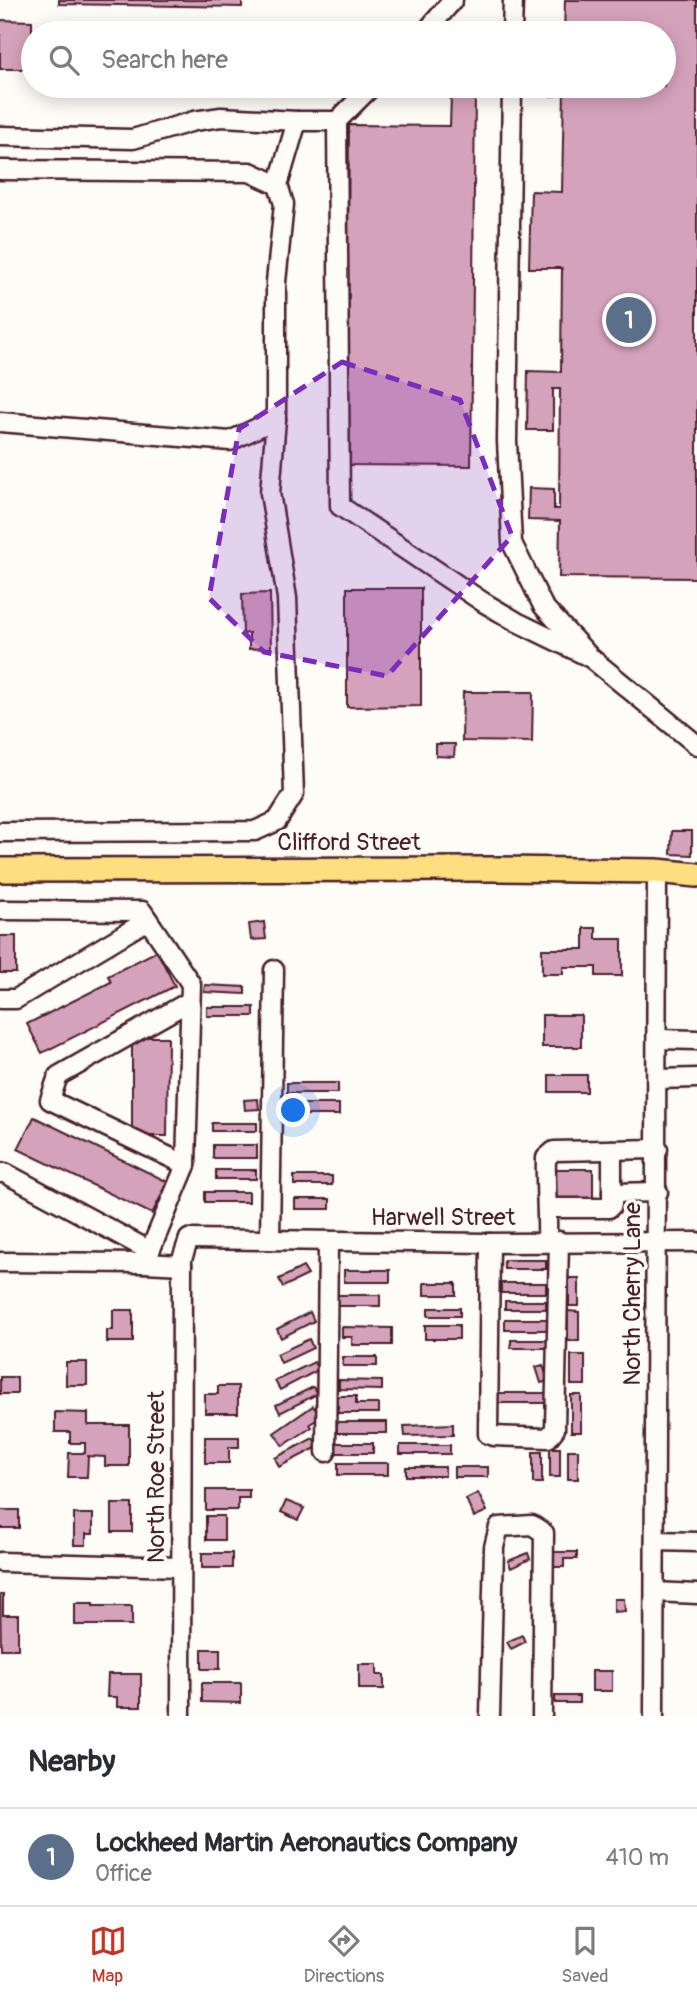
<!DOCTYPE html>
<html lang="en">
<head>
<meta charset="utf-8">
<style>
  :root { --surface:#fff; --page:#f2f2f3; --text:#2b2b33; --muted:#7c7c81; --line:#e1e1e2; --accent:#c8321e }
  body { margin:0; font-family:Pangolin,sans-serif; background:var(--page); color:var(--text) }
  .you { position:absolute; left:294px; top:1111px; width:24px; height:24px; margin:-18px; border:5px solid #fff; border-radius:50%; background:#1a73e8; box-shadow:0 0 0 10px #1a73e833 }
  .badge { display:grid; place-items:center; width:46px; height:46px; border-radius:50%; background:var(--accent); color:#fff; font-size:23px; font-weight:700 }
  .pin { position:absolute; translate:-50% -50%; border:4px solid #fff; box-shadow:0 2px 7px #0006 }
  .list { margin:0; padding:0; list-style:none }
  h2 { display:flex; justify-content:space-between; align-items:center; height:91px; margin:0; padding:0 28px; font-size:30px }
  h2 small { font-size:23px; font-weight:400; color:var(--muted) }
  .list li { display:grid; grid-template-columns:46px 1fr auto; gap:21px; align-items:center; box-sizing:border-box; height:98px; padding:0 28px; border-top:2px solid var(--line) }
  .list b { display:block; font-size:26px; white-space:nowrap }
  .list p { margin:0; font-size:23px; white-space:nowrap; color:var(--muted) }
  .list em { font-size:23px; font-style:normal; color:var(--muted) }
  .icon { flex:none; width:38px; height:38px; fill:none; stroke:currentColor; stroke-width:2; stroke-linecap:round; stroke-linejoin:round }
  .map { position:relative; flex:none; width:697px; height:1716px; overflow:hidden }
  .search { position:absolute; background:var(--surface); box-shadow:0 4px 18px #0003; left:21px; right:21px; top:21px; height:77px; display:flex; align-items:center; gap:18px; box-sizing:border-box; padding:0 24px; border-radius:38px; color:var(--muted); font-size:26px }
  .sheet { height:189px; background:var(--surface) }
  nav { display:flex; justify-content:space-around; align-items:center; box-sizing:border-box; height:98px; border-top:2px solid var(--line); background:var(--surface); font-size:19px; color:var(--muted) }
  nav a { display:grid; justify-items:center; gap:4px }
  nav .on { color:var(--accent) }
  .map>svg:first-child { display:block }
  .building { fill:#d5a2bc; stroke:#4a1f2b; stroke-width:2 }
  .lines { fill:none; stroke-linecap:round; stroke-linejoin:round }
  .minor-casing { stroke:#4a1f2b; stroke-width:23 }
  .major-casing { stroke:#4a1f2b; stroke-width:28 }
  .minor { stroke:#fdfcf7; stroke-width:18 }
  .major { stroke:#fedf80; stroke-width:23 }
  .marked { fill:#7b2cbf; fill-opacity:0.2; stroke:#7b2cbf; stroke-width:5; stroke-dasharray:14 9; stroke-linejoin:round }
  .labels { text-anchor:middle; dominant-baseline:central; stroke-width:7; stroke-linejoin:round; paint-order:stroke }
  .street-label { font-size:24px; fill:#4a1f2b; stroke:#fdfcf7 }
</style>
</head>
<body>
<div class="map">
<svg width="697" height="1716" viewBox="0 0 697 1716">
  <rect width="100%" height="100%" fill="#fdfcf7"/>
  <filter id="ink" filterUnits="userSpaceOnUse"><feTurbulence type="fractalNoise" baseFrequency=".0143" numOctaves="2"/><feDisplacementMap in="SourceGraphic" scale="14" xChannelSelector="R" yChannelSelector="G"/><feConvolveMatrix kernelMatrix="1 2 1 2 8 2 1 2 1" color-interpolation-filters="sRGB"/></filter>
  <g filter="url(#ink)">
    <g class="building">
      <path d="M59,0H242V7L59,4Z"/>
      <path d="M565,0H697V578L559,577L560,521L528,520L529,488L554,489V509H559L560,389H553V430H527L528,371L561,372L562,268H529L531,191L562,192L564,89L555,88V96H544V88H548V86H664V33H564Z"/>
      <path d="M0,20L32,21V69H0Z"/>
      <path d="M451,95H475L471,466L346,465L349,125L450,126Z"/>
      <path d="M347,588H421V706L347,707Z"/>
      <path d="M270,593L271,648L249,649V633L243,634L242,594Z"/>
      <path d="M463,692H533L532,742L462,741Z"/>
      <path d="M436,744H455L454,757L436,756Z"/>
      <path d="M672,831H692V855L671,854Z"/>
      <path d="M264,922L266,939L251,940L249,924Z"/>
      <path d="M584,928H596V939H622V976H596V967H563V974H542V949H584Z"/>
      <rect x="0" y="936" width="16" height="37"/>
      <path d="M157,951L175,986L42,1053L27,1024L111,982L108,976Z"/>
      <path d="M205,985L245,987V994L204,992Z"/>
      <rect x="207" y="1007" width="47" height="9"/>
      <rect x="542" y="1015" width="39" height="32"/>
      <path d="M132,1037H168L167,1136H132Z"/>
      <rect x="549" y="1075" width="38" height="17"/>
      <rect x="287" y="1083" width="51" height="10"/>
      <path d="M258,1099L259,1109L245,1110L244,1100Z"/>
      <rect x="294" y="1104" width="45" height="11"/>
      <path d="M34,1117L168,1182L152,1214L18,1149Z"/>
      <rect x="212" y="1123" width="45" height="8"/>
      <rect x="213" y="1145" width="44" height="13"/>
      <rect x="551" y="1169" width="42" height="29"/>
      <rect x="216" y="1170" width="40" height="9"/>
      <rect x="294" y="1176" width="38" height="9"/>
      <rect x="205" y="1192" width="44" height="10"/>
      <rect x="295" y="1199" width="35" height="10"/>
      <rect x="504" y="1260" width="42" height="9"/>
      <path d="M303,1267L308,1275L283,1287L279,1279Z"/>
      <rect x="344" y="1270" width="46" height="12"/>
      <rect x="569" y="1278" width="10" height="28"/>
      <rect x="424" y="1283" width="32" height="12"/>
      <rect x="501" y="1283" width="45" height="10"/>
      <rect x="337" y="1295" width="43" height="11"/>
      <rect x="505" y="1301" width="41" height="8"/>
      <rect x="428" y="1308" width="32" height="8"/>
      <path d="M113,1310H133V1342H107V1330H113Z"/>
      <path d="M568,1311L579,1312V1341H568Z"/>
      <path d="M310,1312L314,1321L281,1338L277,1329Z"/>
      <rect x="505" y="1319" width="42" height="11"/>
      <rect x="425" y="1325" width="34" height="14"/>
      <path d="M342,1327L392,1328V1345H352V1337H342Z"/>
      <path d="M309,1339L313,1348L281,1363L277,1354Z"/>
      <rect x="511" y="1340" width="36" height="8"/>
      <rect x="571" y="1355" width="14" height="30"/>
      <rect x="343" y="1357" width="34" height="9"/>
      <rect x="66" y="1362" width="21" height="23"/>
      <path d="M314,1362L318,1370L280,1390L275,1381Z"/>
      <path d="M543,1365L548,1381L541,1383L536,1367Z"/>
      <rect x="0" y="1377" width="17" height="17"/>
      <path d="M339,1380L382,1381V1390L339,1389Z"/>
      <path d="M218,1386H238V1413H205V1394H218Z"/>
      <path d="M313,1387L317,1394L280,1413L276,1405Z"/>
      <rect x="497" y="1393" width="50" height="10"/>
      <rect x="571" y="1395" width="10" height="37"/>
      <path d="M338,1396H356V1404H379V1413H338Z"/>
      <path d="M313,1406L321,1417L310,1424L312,1427L283,1446L274,1433Z"/>
      <path d="M55,1412L88,1413V1425H129V1466H105V1457L88,1456L87,1477H68L69,1453H85V1443H70V1432H55Z"/>
      <rect x="337" y="1422" width="50" height="11"/>
      <path d="M453,1424V1435L405,1436L404,1426Z"/>
      <path d="M205,1437H239V1447H229V1463H205Z"/>
      <path d="M313,1438L318,1447L279,1467L275,1458Z"/>
      <rect x="336" y="1443" width="37" height="10"/>
      <rect x="400" y="1445" width="50" height="9"/>
      <rect x="550" y="1448" width="10" height="29"/>
      <rect x="568" y="1450" width="10" height="29"/>
      <rect x="533" y="1452" width="9" height="31"/>
      <rect x="338" y="1463" width="50" height="12"/>
      <rect x="406" y="1467" width="39" height="9"/>
      <rect x="454" y="1467" width="34" height="10"/>
      <path d="M206,1490H249V1498H238V1510H206Z"/>
      <path d="M478,1493L487,1511L474,1517L466,1499Z"/>
      <path d="M286,1501L304,1508L298,1520L281,1512Z"/>
      <rect x="112" y="1504" width="20" height="28"/>
      <rect x="0" y="1510" width="19" height="18"/>
      <path d="M74,1514H93V1534H86V1545H74Z"/>
      <rect x="206" y="1516" width="18" height="24"/>
      <path d="M553,1552H577V1559H564V1567H553Z"/>
      <rect x="202" y="1553" width="30" height="15"/>
      <path d="M528,1553L530,1559L511,1568L508,1561Z"/>
      <path d="M0,1595H3V1615H18V1649H1Z"/>
      <path d="M614,1599H624L625,1611L614,1612Z"/>
      <path d="M75,1603H93V1606H132V1625H75Z"/>
      <path d="M522,1635L525,1642L511,1649L507,1642Z"/>
      <rect x="202" y="1649" width="18" height="20"/>
      <path d="M359,1664H377V1675H384V1689H359Z"/>
      <rect x="592" y="1671" width="20" height="20"/>
      <path d="M108,1674H141V1707H117V1697H107Z"/>
      <path d="M202,1683H241V1703L202,1702Z"/>
      <rect x="555" y="1696" width="24" height="7"/>
    </g>
    <g class="lines">
      <defs>
        <g id="minor">
          <path d="M425,33L453,0"/>
          <path d="M512,33L513,0"/>
          <path d="M512,86L507,441L512,543L543,606L591,658L697,745"/>
          <path d="M337,121L372,86"/>
          <path d="M0,136L133,139L194,121L221,117L297,121"/>
          <path d="M0,170L250,172L278,185L284,204L276,282V419L270,493L287,598L294,794L277,821L255,831L0,832"/>
          <path d="M278,185L297,121H337L340,506L483,602L517,622L591,658"/>
          <path d="M0,422L230,441L276,419"/>
          <path d="M0,910L142,911L191,984L186,1165L145,1263L0,1262"/>
          <path d="M0,999H16L148,920"/>
          <path d="M658,1039L697,1040"/>
          <path d="M658,1079L697,1078"/>
          <path d="M186,1165L50,1100L58,1076L190,1001"/>
          <path d="M0,1173H5L150,1251"/>
          <path d="M612,1193L658,1192"/>
          <path d="M548,1208H609L612,1205V1150"/>
          <path d="M189,1239L487,1243L697,1242"/>
          <path d="M270,1240L274,970"/>
          <path d="M547,1242C548,1213 545,1186 546,1158L554,1151L658,1149"/>
          <path d="M490,1243L488,1434L494,1436L548,1438L555,1429L559,1241"/>
          <path d="M145,1263L182,1265"/>
          <path d="M326,1452L328,1241"/>
          <path d="M655,1541L697,1542"/>
          <path d="M0,1562L180,1567"/>
          <path d="M655,1592L697,1594"/>
          <path d="M181,1716L182,1259L189,1239"/>
          <path d="M490,1716L494,1547L499,1527L532,1525L544,1533L542,1716"/>
          <path d="M654,1716L657,871"/>
        </g>
        <path id="major" d="M0,870L500,869L657,871L697,875"/>
      </defs>
      <use href="#minor" class="minor-casing"/>
      <use href="#major" class="major-casing"/>
      <use href="#minor" class="minor"/>
      <use href="#major" class="major"/>
    </g>
  </g>
  <path class="marked" d="M342,362L460,400L512,536L387,676L264,652L209,598L239,429Z"/>
  <g class="labels">
    <g class="street-label">
      <text x="349" y="842">Clifford Street</text>
      <text x="443" y="1217">Harwell Street</text>
      <text transform="translate(632 1294) rotate(-90)">North Cherry Lane</text>
      <text transform="translate(156 1477) rotate(-90)">North Roe Street</text>
    </g>
  </g>
</svg>
<div class="you"></div>
<div class="pin badge" style="left:629px;top:320px;background:#5c6f8a">1</div>
<div class="search"><svg class="icon" aria-label="search" viewBox="0 0 24 24"><circle cx="10" cy="10" r="6"/><path d="M15 15l6 6"/></svg>Search here</div>
</div>
<section class="sheet">
<h2>Nearby<small></small></h2>
<ul class="list">
<li><span class="badge" style="background:#5c6f8a">1</span><div><b>Lockheed Martin Aeronautics Company</b><p>Office</p></div><em>410 m</em></li>
</ul>
</section>
<nav>
<a class="on"><svg class="icon" aria-label="map" viewBox="0 0 24 24"><path d="M3 6l6-2 6 2 6-2v14l-6 2-6-2-6 2zM9 4v14M15 6v14"/></svg>Map</a>
<a><svg class="icon" aria-label="directions" viewBox="0 0 24 24"><path d="M12 3l9 9-9 9-9-9zM9 14v-3h6M13 9l2 2-2 2"/></svg>Directions</a>
<a><svg class="icon" aria-label="saved" viewBox="0 0 24 24"><path d="M7 4h10v16l-5-4-5 4z"/></svg>Saved</a>
</nav>
</body>
</html>
